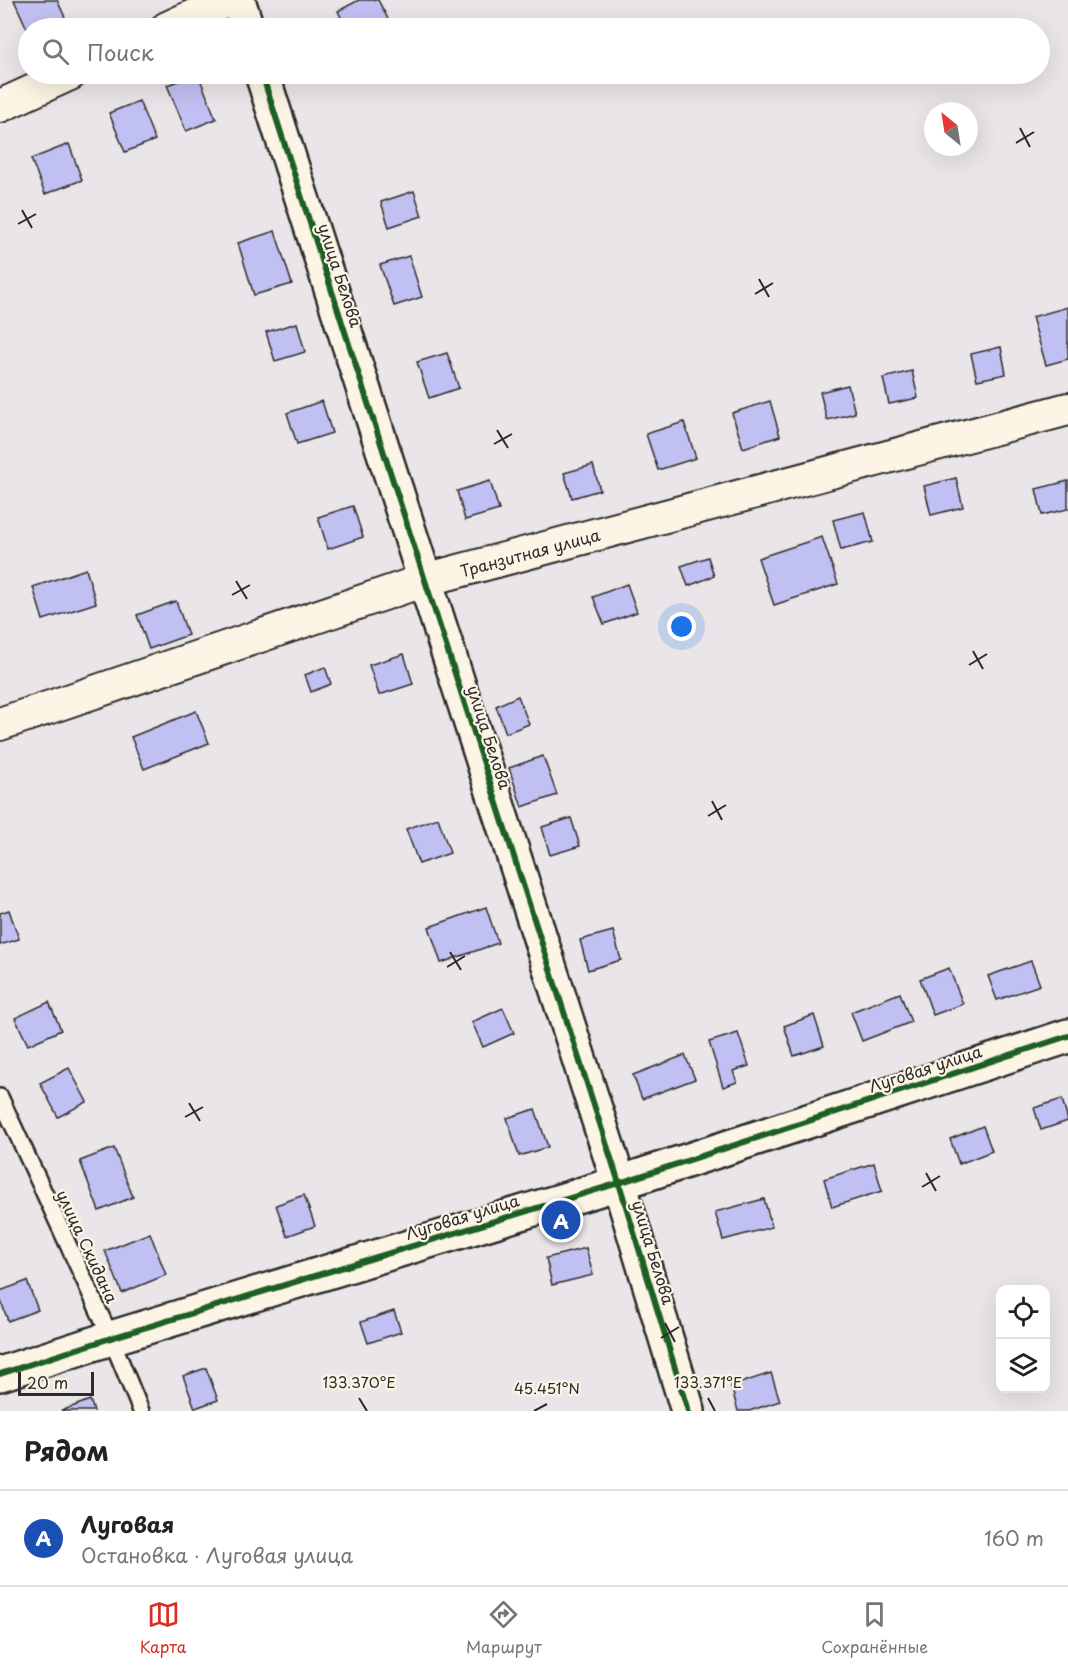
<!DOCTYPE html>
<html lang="ru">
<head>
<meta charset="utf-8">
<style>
  :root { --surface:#fff; --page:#f6f6f6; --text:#222; --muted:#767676; --line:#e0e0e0; --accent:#d93025 }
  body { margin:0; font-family:"Playpen Sans",sans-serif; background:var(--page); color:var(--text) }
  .controls { position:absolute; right:18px; bottom:18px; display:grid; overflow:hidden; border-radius:12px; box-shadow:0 6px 24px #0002 }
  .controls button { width:54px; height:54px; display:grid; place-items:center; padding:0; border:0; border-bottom:2px solid var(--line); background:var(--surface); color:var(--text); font:30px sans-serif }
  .compass { position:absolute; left:924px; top:102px; width:54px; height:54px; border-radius:50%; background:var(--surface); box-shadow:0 6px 24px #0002; rotate:330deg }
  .scale { position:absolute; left:18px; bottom:15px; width:76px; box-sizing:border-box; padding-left:6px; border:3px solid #2b2b2b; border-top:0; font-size:16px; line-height:21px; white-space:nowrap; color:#2b2b2b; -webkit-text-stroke:4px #fcf5e5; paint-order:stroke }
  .you { position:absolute; left:682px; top:627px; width:21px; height:21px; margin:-15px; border:4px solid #fff; border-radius:50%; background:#1a73e8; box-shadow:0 0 0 9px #1a73e833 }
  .badge { display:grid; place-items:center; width:39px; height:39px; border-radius:50%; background:var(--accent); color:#fff; font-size:20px; font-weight:700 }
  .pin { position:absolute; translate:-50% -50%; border:3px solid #fff; box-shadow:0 2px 6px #0006 }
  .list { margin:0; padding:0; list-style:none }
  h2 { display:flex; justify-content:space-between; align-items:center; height:78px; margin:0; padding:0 24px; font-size:26px }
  h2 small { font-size:20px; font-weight:400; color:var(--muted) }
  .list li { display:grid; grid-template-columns:39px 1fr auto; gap:18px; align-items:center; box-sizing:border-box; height:96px; padding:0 24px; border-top:2px solid var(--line) }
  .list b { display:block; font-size:22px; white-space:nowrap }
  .list p { margin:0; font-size:20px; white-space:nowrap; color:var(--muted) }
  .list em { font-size:20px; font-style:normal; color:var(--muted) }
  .icon { flex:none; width:33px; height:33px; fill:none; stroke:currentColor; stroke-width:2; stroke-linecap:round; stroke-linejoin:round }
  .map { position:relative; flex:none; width:1068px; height:1411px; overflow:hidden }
  .search { position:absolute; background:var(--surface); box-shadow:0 6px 24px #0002; left:18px; right:18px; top:18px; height:66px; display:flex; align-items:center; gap:15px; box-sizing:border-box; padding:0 21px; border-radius:33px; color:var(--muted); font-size:22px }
  .sheet { height:174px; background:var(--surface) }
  nav { display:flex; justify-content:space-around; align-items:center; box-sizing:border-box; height:84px; border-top:2px solid var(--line); background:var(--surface); font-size:16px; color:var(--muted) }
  nav a { display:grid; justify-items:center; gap:3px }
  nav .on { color:var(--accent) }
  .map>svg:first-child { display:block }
  .building { fill:#c1c0f2; stroke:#2b2b2b; stroke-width:1.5 }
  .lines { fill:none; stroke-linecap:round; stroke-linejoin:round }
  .service-casing { stroke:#2b2b2b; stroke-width:20 }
  .minor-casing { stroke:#2b2b2b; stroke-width:36 }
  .tertiary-casing { stroke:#2b2b2b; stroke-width:38 }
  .service { stroke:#fcf5e5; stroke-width:15 }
  .minor { stroke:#fcf5e5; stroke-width:32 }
  .tertiary { stroke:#fcf5e5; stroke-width:33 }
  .cycleway-casing { stroke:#fcf5e5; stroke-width:10 }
  .cycleway { stroke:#1b5e20; stroke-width:6 }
  .ticks { fill:none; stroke:#2b2b2b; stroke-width:2 }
  .labels { text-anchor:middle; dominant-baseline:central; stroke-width:4.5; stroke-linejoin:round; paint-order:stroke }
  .street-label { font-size:16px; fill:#2b2b2b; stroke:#fcf5e5 }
  .ticks-label { font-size:15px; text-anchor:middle; fill:#2b2b2b; stroke:#fcf5e5; stroke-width:4.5; stroke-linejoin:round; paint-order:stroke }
</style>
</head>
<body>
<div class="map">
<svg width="1068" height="1411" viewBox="0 0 1068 1411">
  <rect width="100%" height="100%" fill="#eae5e9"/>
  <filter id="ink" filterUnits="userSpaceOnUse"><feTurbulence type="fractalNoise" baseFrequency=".0167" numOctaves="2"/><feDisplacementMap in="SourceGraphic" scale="12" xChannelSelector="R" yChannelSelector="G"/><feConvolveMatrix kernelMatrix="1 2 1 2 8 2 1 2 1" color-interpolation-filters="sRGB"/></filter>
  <g filter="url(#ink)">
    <g class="building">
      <path d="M14,0H57L70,28H28V31Z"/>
      <path d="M359,0H378L389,21L374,28H346L338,11Z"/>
      <path d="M198,74L216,119L186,131L167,85Z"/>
      <path d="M139,101L155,140L125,152L109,113Z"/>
      <path d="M69,144L82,180L45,194L31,159Z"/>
      <path d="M414,191L422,216L389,227L381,202Z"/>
      <path d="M275,231L292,284L254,295L238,243Z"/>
      <path d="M409,256L422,297L394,306L380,265Z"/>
      <path d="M1068,307V359L1046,365L1032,317Z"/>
      <path d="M297,323L305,352L275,361L266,332Z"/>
      <path d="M1001,347L1006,374L977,380L971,354Z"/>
      <path d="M447,353L459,388L429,398L417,362Z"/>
      <path d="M912,371L918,398L889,404L883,378Z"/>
      <path d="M848,385L855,413L827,420L820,392Z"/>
      <path d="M322,401L332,433L297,444L287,413Z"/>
      <path d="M770,401L780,436L743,448L732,413Z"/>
      <path d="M684,422L696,458L658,470L646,434Z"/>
      <path d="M593,465L600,490L572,498L564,473Z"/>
      <path d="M956,478L963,507L931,515L924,486Z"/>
      <path d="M490,481L499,510L465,520L457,491Z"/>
      <path d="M1068,481V509L1042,515L1036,489Z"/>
      <path d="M353,506L363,537L328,549L318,517Z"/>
      <path d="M865,512L873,542L841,550L833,520Z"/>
      <path d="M822,537L838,584L774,605L758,558Z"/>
      <path d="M708,557L714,576L688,586L681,566Z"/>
      <path d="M86,569L96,603L43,620L33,587Z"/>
      <path d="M627,584L637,612L604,624L593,597Z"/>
      <path d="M176,601L188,635L149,649L137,615Z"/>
      <path d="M404,654L413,684L379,695L369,665Z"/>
      <path d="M325,667L331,684L311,692L305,675Z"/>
      <path d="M518,696L529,724L506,733L496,706Z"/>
      <path d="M196,711L209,743L144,769L131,737Z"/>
      <path d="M543,756L557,795L522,807L509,768Z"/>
      <path d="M438,818L450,853L419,864L406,829Z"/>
      <path d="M571,818L580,846L550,855L542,827Z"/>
      <path d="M486,907L498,943L441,963L429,927Z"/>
      <path d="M9,910L19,939L0,945V913Z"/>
      <path d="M613,931L621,960L588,970L580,940Z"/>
      <path d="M1031,961L1040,985L997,1000L988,976Z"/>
      <path d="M949,968L963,1004L933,1015L920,979Z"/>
      <path d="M900,993L911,1022L862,1041L851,1012Z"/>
      <path d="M49,1002L61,1030L28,1045L15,1018Z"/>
      <path d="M503,1008L514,1033L483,1047L472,1022Z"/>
      <path d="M814,1015L824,1046L794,1056L784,1026Z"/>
      <path d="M738,1033L749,1066L733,1071L737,1082L723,1087L709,1042Z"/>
      <path d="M685,1055L695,1079L642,1099L633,1075Z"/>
      <path d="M69,1068L87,1102L58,1117L40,1083Z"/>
      <path d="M1062,1099L1068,1121L1041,1130L1034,1108Z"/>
      <path d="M535,1109L548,1147L519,1156L507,1118Z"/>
      <path d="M983,1126L992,1151L959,1164L950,1139Z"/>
      <path d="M114,1148L133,1197L99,1211L80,1161Z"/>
      <path d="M874,1163L882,1191L832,1207L824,1179Z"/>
      <path d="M304,1195L315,1226L287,1236L276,1205Z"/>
      <path d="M764,1199L772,1227L723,1240L715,1212Z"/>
      <path d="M150,1233L166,1275L122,1293L105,1251Z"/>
      <path d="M586,1248L593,1275L552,1285L546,1258Z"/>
      <path d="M27,1281L38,1310L8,1321L0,1298V1291Z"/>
      <path d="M394,1311L401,1332L368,1343L361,1322Z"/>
      <path d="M206,1368L218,1400L195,1408L183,1376Z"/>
      <path d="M771,1373L780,1401L749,1411H738L731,1386Z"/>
      <path d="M90,1400L94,1411H61Z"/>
    </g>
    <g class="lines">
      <defs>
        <path id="service" d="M0,1097L111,1338L141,1411"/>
        <g id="minor">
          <path d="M167,28L228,0"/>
          <path d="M0,106L70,74"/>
          <path d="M0,724L425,580L1068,409"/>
        </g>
        <g id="tertiary">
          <path d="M238,0L247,28"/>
          <path d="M262,74L619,1183L688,1411"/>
          <path d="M0,1374L111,1338L619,1183L1068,1036"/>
        </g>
      </defs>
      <use href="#service" class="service-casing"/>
      <use href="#minor" class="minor-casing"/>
      <use href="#tertiary" class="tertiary-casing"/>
      <use href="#service" class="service"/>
      <use href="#minor" class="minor"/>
      <use href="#tertiary" class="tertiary"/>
      <defs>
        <g id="cycleway">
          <path d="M262,74L619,1183L688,1411"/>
          <path d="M0,1374L111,1338L619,1183L1068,1036"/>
        </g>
      </defs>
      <use href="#cycleway" class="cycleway-casing"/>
      <use href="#cycleway" class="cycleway"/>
    </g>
  </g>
  <path class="ticks" d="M1020,128L1030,147M1016,143L1034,132M22,210L32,228M18,224L36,214M759,279L769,297M755,294L773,283M497,430L508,448M494,444L512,434M236,581L247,599M232,595L250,585M973,651L983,669M969,665L987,654M712,801L722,820M708,816L726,805M450,952L461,970M447,967L465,956M189,1103L200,1121M185,1117L203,1107M926,1173L936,1191M922,1187L940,1176M665,1323L675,1342M661,1338L679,1327M359,1398L367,1411M708,1398L715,1411M534,1411L547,1404"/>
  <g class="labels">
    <g class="street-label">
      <text transform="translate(341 275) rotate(72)">улица Белова</text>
      <text transform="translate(530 552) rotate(-15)">Транзитная улица</text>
      <text transform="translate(490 737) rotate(72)">улица Белова</text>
      <text transform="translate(925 1068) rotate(-18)">Луговая улица</text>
      <text transform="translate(462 1216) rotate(-17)">Луговая улица</text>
      <text transform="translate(88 1246) rotate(65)">улица Скидана</text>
      <text transform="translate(654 1252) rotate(73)">улица Белова</text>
    </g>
  </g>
  <g class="ticks-label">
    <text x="359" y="1388">133.370°E</text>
    <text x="708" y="1388">133.371°E</text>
    <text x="547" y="1394">45.451°N</text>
  </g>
</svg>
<div class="controls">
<button><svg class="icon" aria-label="locate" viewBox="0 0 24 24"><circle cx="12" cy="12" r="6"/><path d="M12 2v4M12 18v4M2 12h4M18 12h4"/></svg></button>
<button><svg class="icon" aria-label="layers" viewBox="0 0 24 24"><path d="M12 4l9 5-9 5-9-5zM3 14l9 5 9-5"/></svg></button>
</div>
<svg class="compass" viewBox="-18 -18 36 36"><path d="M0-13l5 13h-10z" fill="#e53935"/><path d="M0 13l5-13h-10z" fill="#767676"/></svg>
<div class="scale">20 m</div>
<div class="you"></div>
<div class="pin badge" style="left:561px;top:1220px;background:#1a4fb4">A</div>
<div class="search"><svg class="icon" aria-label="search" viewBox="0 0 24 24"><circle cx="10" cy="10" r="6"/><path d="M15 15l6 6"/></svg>Поиск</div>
</div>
<section class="sheet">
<h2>Рядом<small></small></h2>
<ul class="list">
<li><span class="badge" style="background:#1a4fb4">A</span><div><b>Луговая</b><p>Остановка · Луговая улица</p></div><em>160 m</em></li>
</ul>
</section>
<nav>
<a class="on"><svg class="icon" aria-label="map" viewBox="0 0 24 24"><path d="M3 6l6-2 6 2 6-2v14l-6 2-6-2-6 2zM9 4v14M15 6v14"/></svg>Карта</a>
<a><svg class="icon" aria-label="directions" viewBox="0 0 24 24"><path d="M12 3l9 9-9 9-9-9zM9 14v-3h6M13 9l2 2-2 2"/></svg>Маршрут</a>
<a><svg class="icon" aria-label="saved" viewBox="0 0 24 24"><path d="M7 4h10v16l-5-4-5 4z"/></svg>Сохранённые</a>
</nav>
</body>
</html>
